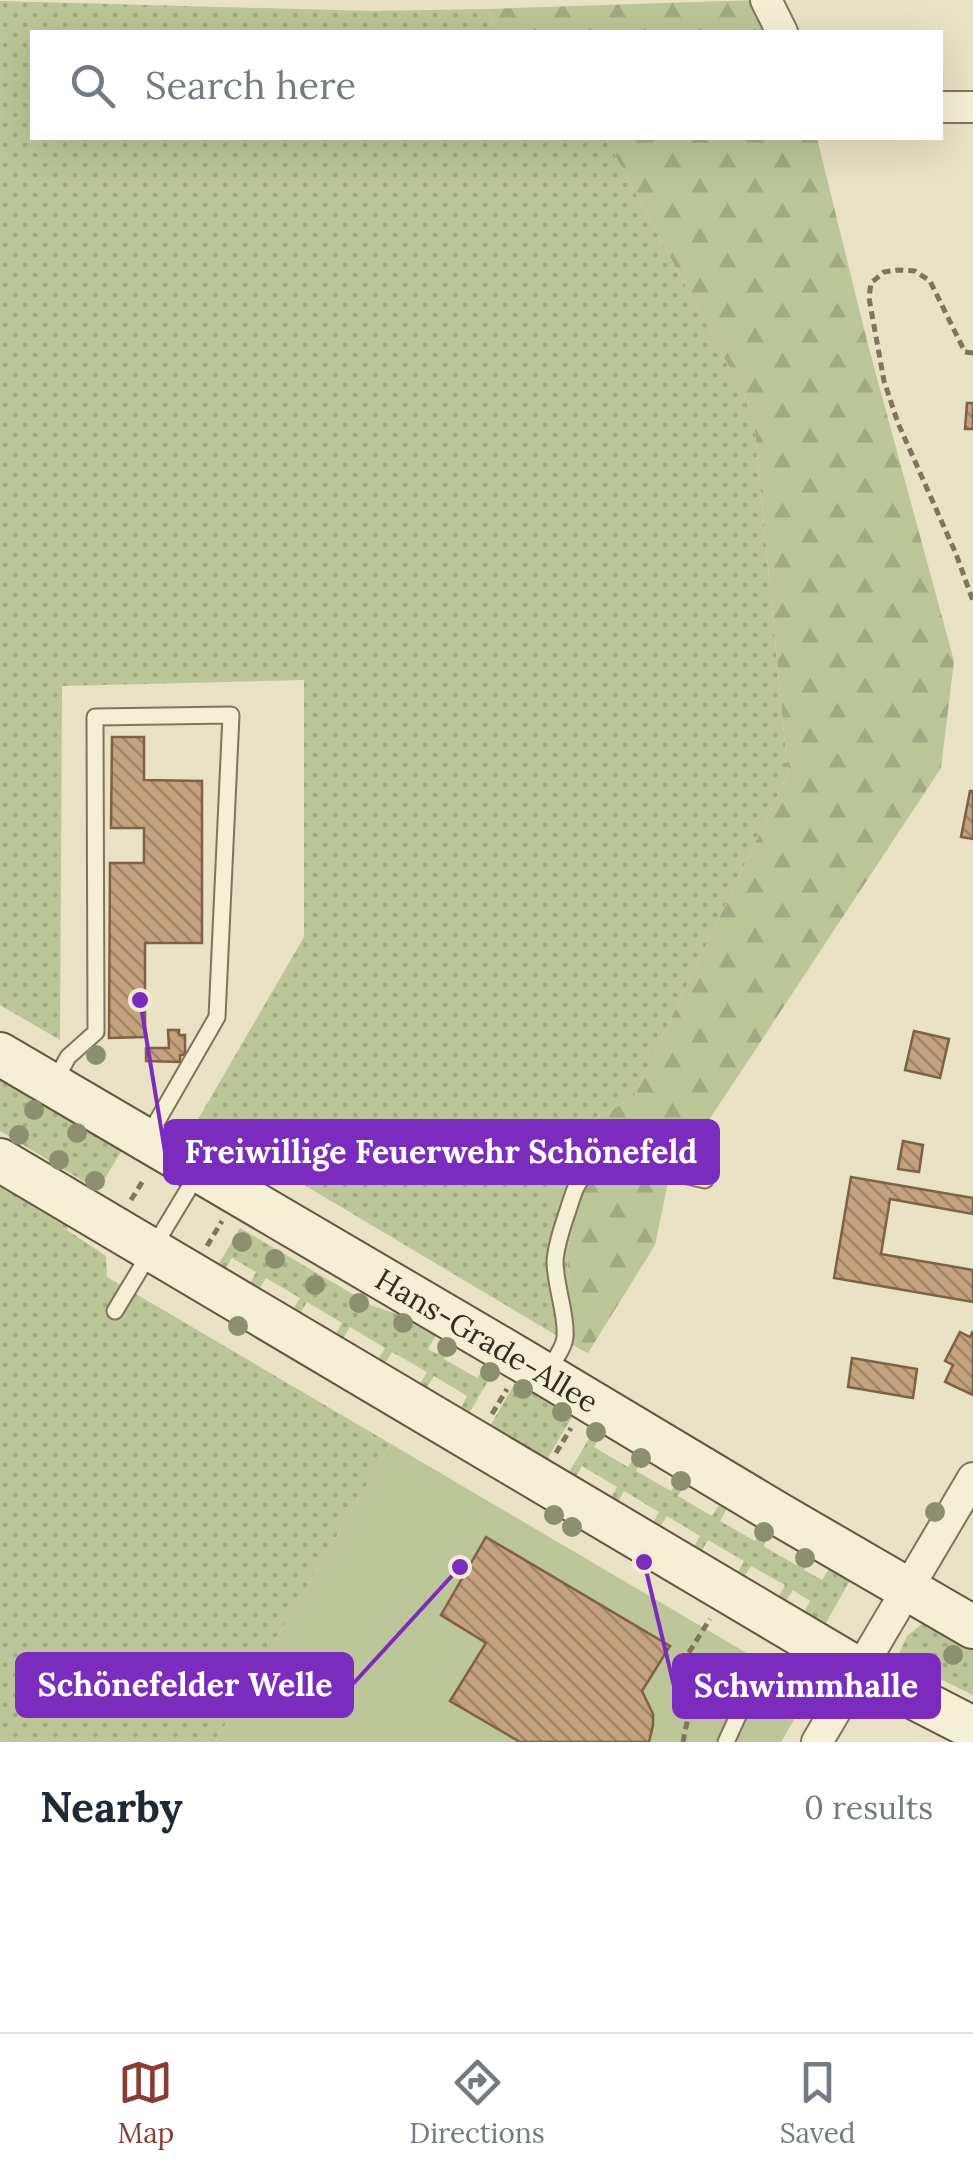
<!DOCTYPE html>
<html lang="en">
<head>
<meta charset="utf-8">
<style>
  :root { --surface:#fff; --page:#f2f2f3; --text:#1f2937; --muted:#747a83; --line:#e0e1e3; --accent:#8a3b32 }
  body { margin:0; font-family:Lora,serif; background:var(--page); color:var(--text) }
  .list { margin:0; padding:0; list-style:none }
  h2 { display:flex; justify-content:space-between; align-items:center; height:130px; margin:0; padding:0 40px; font-size:42px }
  h2 small { font-size:32px; font-weight:400; color:var(--muted) }
  .icon { flex:none; width:55px; height:55px; fill:none; stroke:currentColor; stroke-width:2; stroke-linecap:round; stroke-linejoin:round }
  .map { position:relative; flex:none; width:973px; height:1742px; overflow:hidden }
  .search { position:absolute; background:var(--surface); box-shadow:0 10px 40px #0002; left:30px; right:30px; top:30px; height:110px; display:flex; align-items:center; gap:25px; box-sizing:border-box; padding:0 35px; border-radius:0px; color:var(--muted); font-size:38px }
  .sheet { height:290px; background:var(--surface) }
  nav { display:flex; justify-content:space-around; align-items:center; box-sizing:border-box; height:140px; border-top:2px solid var(--line); background:var(--surface); font-size:28px; color:var(--muted) }
  nav a { display:grid; justify-items:center; gap:5px }
  nav .on { color:var(--accent) }
  .map>svg:first-child { display:block }
  .grass { fill:url(#grass-dots) }
  .forest { fill:url(#forest-firs) }
  .pitch { fill:#bcc699 }
  .building { fill:url(#building-back-hatch); stroke:#7e6245; stroke-width:2.5 }
  .lines { fill:none; stroke-linecap:round; stroke-linejoin:round }
  .lane-casing { stroke:#82745c; stroke-width:19 }
  .street-casing { stroke:#82745c; stroke-width:34 }
  .secondary-casing { stroke:#63553f; stroke-width:46 }
  .path { stroke:#82745c; stroke-width:5; stroke-dasharray:8 5; stroke-linecap:butt }
  .lane { stroke:#f5efd6; stroke-width:15 }
  .street { stroke:#f5efd6; stroke-width:30 }
  .secondary { stroke:#f5efd6; stroke-width:42 }
  .tree { fill:#8c906e }
  .labels { text-anchor:middle; dominant-baseline:central; stroke-width:9; stroke-linejoin:round; paint-order:stroke }
  .street-label { font-size:30px; fill:#332b1f; stroke:#f1ecd2 }
  .leader { fill:none; stroke:#7b2cbf; stroke-width:4 }
  .callout-dot { fill:#7b2cbf; stroke:#f1ecd2; stroke-width:4 }
  .callout { fill:#7b2cbf; stroke:#7b2cbf; stroke-width:4 }
  .callout-label { font-size:32px; text-anchor:middle; font-weight:bold; fill:#fff }
</style>
</head>
<body>
<div class="map">
<svg width="973" height="1742" viewBox="0 0 973 1742">
  <defs>
    <pattern id="grass-dots" width="8" height="8" patternUnits="userSpaceOnUse" patternTransform="scale(2.5)"><rect width="8" height="8" fill="#bcc699"/><path d="M2 2h.1M6 6h.1" fill="none" stroke="#a2aa83" stroke-width="1.8" stroke-linecap="round"/></pattern>
    <pattern id="forest-firs" width="22" height="20" patternUnits="userSpaceOnUse" patternTransform="scale(2.5)"><rect width="22" height="20" fill="#bcc699"/><path d="M5 1l3.5 6h-7zM16 11l3.5 6h-7z" fill="#a2aa83"/></pattern>
    <pattern id="building-back-hatch" width="6" height="6" patternUnits="userSpaceOnUse" patternTransform="scale(2.5)"><rect width="6" height="6" fill="#c3a27d"/><path d="M-1 5l2 2M0 0l6 6M5-1l2 2" fill="none" stroke="#9f8466"/></pattern>
  </defs>
  <rect width="100%" height="100%" fill="#e9e2c4"/>
  <g class="grass">
    <path d="M0,1L372,11L486,9L499,32H32V138H606L753,411L788,774L633,1098L564,1136L546,1194L578,1202L567,1255L576,1347L197,1121L304,937V680L62,686L60,1040L0,1005Z"/>
    <path d="M0,1071L125,1145L98,1190L0,1131Z"/>
    <path d="M0,1178L71,1220L67,1230L106,1256L107,1277L391,1444L215,1742H0Z"/>
    <path d="M240,1228L373,1306L421,1322L438,1331L428,1349L437,1354L448,1336L454,1340L444,1359L477,1378L489,1361L497,1366L465,1420L457,1415L467,1396L434,1376L422,1395L416,1391L427,1372L392,1352L381,1370L374,1366L385,1348L350,1327L339,1345L332,1341L342,1323L307,1302L296,1320L289,1316L300,1298L266,1278L255,1296L246,1291L256,1272L232,1258L221,1276L214,1272Z"/>
    <path d="M518,1378L575,1412L543,1466L486,1433Z"/>
    <path d="M597,1425L604,1429L594,1447L628,1467L639,1449L646,1453L636,1471L671,1491L682,1474L688,1478L678,1496L712,1516L723,1498L730,1503L720,1521L755,1541L766,1524L773,1528L763,1546L796,1565L807,1548L814,1552L804,1570L822,1580L833,1563L853,1575L822,1630L801,1618L810,1601L793,1590L782,1607L775,1603L785,1585L751,1566L741,1582L734,1579L744,1561L708,1540L698,1557L691,1553L700,1536L667,1516L656,1533L650,1529L659,1512L624,1491L614,1508L607,1504L617,1487L582,1466L572,1483L565,1479Z"/>
    <path d="M924,1622L973,1645V1695L913,1666L905,1678L894,1665L907,1636Z"/>
  </g>
  <g class="forest">
    <path d="M756,0L771,32H499L486,9Z"/>
    <path d="M606,138H817L868,345L954,661L941,768L668,1182L655,1245L588,1353L576,1347L567,1255L578,1203L545,1194L564,1136L633,1098L788,774L753,411Z"/>
  </g>
  <path class="pitch" d="M391,1444L811,1691L781,1742H215Z"/>
  <g class="building">
    <path d="M967,403H973V429H965Z"/>
    <path d="M112,737H144V780L202,781V943H145V1037L109,1038L110,863H144V828H111Z"/>
    <path d="M970,791H973V839L961,837Z"/>
    <path d="M168,1030H179V1035H185V1055H180V1062L146,1061V1048H169Z"/>
    <path d="M914,1031L949,1039L940,1078L905,1070Z"/>
    <path d="M903,1141L923,1145L919,1172L898,1169Z"/>
    <path d="M851,1177L973,1198V1214L890,1199L881,1254L973,1270V1302L834,1278Z"/>
    <path d="M973,1331V1395L945,1382L953,1365L945,1361L960,1332L970,1337Z"/>
    <path d="M852,1358L917,1369L913,1398L848,1387Z"/>
    <path d="M486,1537L670,1646L642,1691L653,1714V1725L649,1742H520L450,1701L486,1643L441,1615Z"/>
  </g>
  <g class="lines">
    <defs>
      <g id="lane">
        <path d="M55,1081L68,1057L96,1032L95,717L231,715L217,1017L148,1137"/>
        <path d="M115,1311L197,1175"/>
        <path d="M548,1371C553,1361 564,1349 565,1337C567,1314 555,1286 555,1261C556,1246 561,1231 566,1216C571,1203 574,1184 585,1175C608,1157 679,1174 705,1180"/>
        <path d="M726,1742L742,1707"/>
      </g>
      <g id="street">
        <path d="M766,0L782,32"/>
        <path d="M940,107H973"/>
        <path d="M817,1742L973,1478"/>
      </g>
      <g id="secondary">
        <path id="s1" d="M0,1054L523,1361L780,1515L973,1627"/>
        <path d="M0,1160L762,1612L860,1670L973,1728"/>
      </g>
    </defs>
    <use href="#lane" class="lane-casing"/>
    <use href="#street" class="street-casing"/>
    <use href="#secondary" class="secondary-casing"/>
    <g class="path">
      <path d="M973,353L965,352L930,281L915,271L898,270L884,272L871,283L869,298L884,381L898,423L956,554L973,601"/>
      <path d="M131,1200L144,1179"/>
      <path d="M207,1246L222,1221"/>
      <path d="M492,1414L507,1389"/>
      <path d="M556,1453L571,1428"/>
      <path d="M683,1742L689,1712L686,1657L710,1619"/>
    </g>
    <use href="#lane" class="lane"/>
    <use href="#street" class="street"/>
    <use href="#secondary" class="secondary"/>
  </g>
  <g class="tree">
    <circle cx="96" cy="1055" r="10"/>
    <circle cx="34" cy="1110" r="10"/>
    <circle cx="77" cy="1133" r="10"/>
    <circle cx="19" cy="1135" r="10"/>
    <circle cx="59" cy="1160" r="10"/>
    <circle cx="95" cy="1181" r="10"/>
    <circle cx="242" cy="1242" r="10"/>
    <circle cx="275" cy="1259" r="10"/>
    <circle cx="315" cy="1285" r="10"/>
    <circle cx="359" cy="1303" r="10"/>
    <circle cx="403" cy="1323" r="10"/>
    <circle cx="238" cy="1326" r="10"/>
    <circle cx="447" cy="1347" r="10"/>
    <circle cx="490" cy="1372" r="10"/>
    <circle cx="523" cy="1389" r="10"/>
    <circle cx="562" cy="1412" r="10"/>
    <circle cx="596" cy="1432" r="10"/>
    <circle cx="641" cy="1458" r="10"/>
    <circle cx="681" cy="1481" r="10"/>
    <circle cx="935" cy="1512" r="10"/>
    <circle cx="554" cy="1515" r="10"/>
    <circle cx="572" cy="1527" r="10"/>
    <circle cx="764" cy="1532" r="10"/>
    <circle cx="805" cy="1558" r="10"/>
    <circle cx="953" cy="1655" r="10"/>
  </g>
  <g class="labels">
    <g class="street-label">
      <text stroke="none"><textPath href="#s1" startOffset="565">Hans-Grade-Allee</textPath></text>
    </g>
  </g>
  <path class="leader" d="M140 1000L165 1152M460 1567L352 1685M644 1562L674 1686"/>
  <g class="callout-dot">
    <circle cx="140" cy="1000" r="10"/>
    <circle cx="460" cy="1567" r="10"/>
    <circle cx="644" cy="1562" r="10"/>
  </g>
  <g class="callout">
    <rect x="165" y="1121" width="553" height="62" rx="10"/>
    <rect x="17" y="1654" width="335" height="62" rx="10"/>
    <rect x="674" y="1655" width="265" height="62" rx="10"/>
  </g>
  <g class="callout-label">
    <text x="441" y="1163">Freiwillige Feuerwehr Schönefeld</text>
    <text x="185" y="1696">Schönefelder Welle</text>
    <text x="806" y="1697">Schwimmhalle</text>
  </g>
</svg>
<div class="search"><svg class="icon" aria-label="search" viewBox="0 0 24 24"><circle cx="10" cy="10" r="6"/><path d="M15 15l6 6"/></svg>Search here</div>
</div>
<section class="sheet">
<h2>Nearby<small>0 results</small></h2>
<ul class="list">
</ul>
</section>
<nav>
<a class="on"><svg class="icon" aria-label="map" viewBox="0 0 24 24"><path d="M3 6l6-2 6 2 6-2v14l-6 2-6-2-6 2zM9 4v14M15 6v14"/></svg>Map</a>
<a><svg class="icon" aria-label="directions" viewBox="0 0 24 24"><path d="M12 3l9 9-9 9-9-9zM9 14v-3h6M13 9l2 2-2 2"/></svg>Directions</a>
<a><svg class="icon" aria-label="saved" viewBox="0 0 24 24"><path d="M7 4h10v16l-5-4-5 4z"/></svg>Saved</a>
</nav>
</body>
</html>
